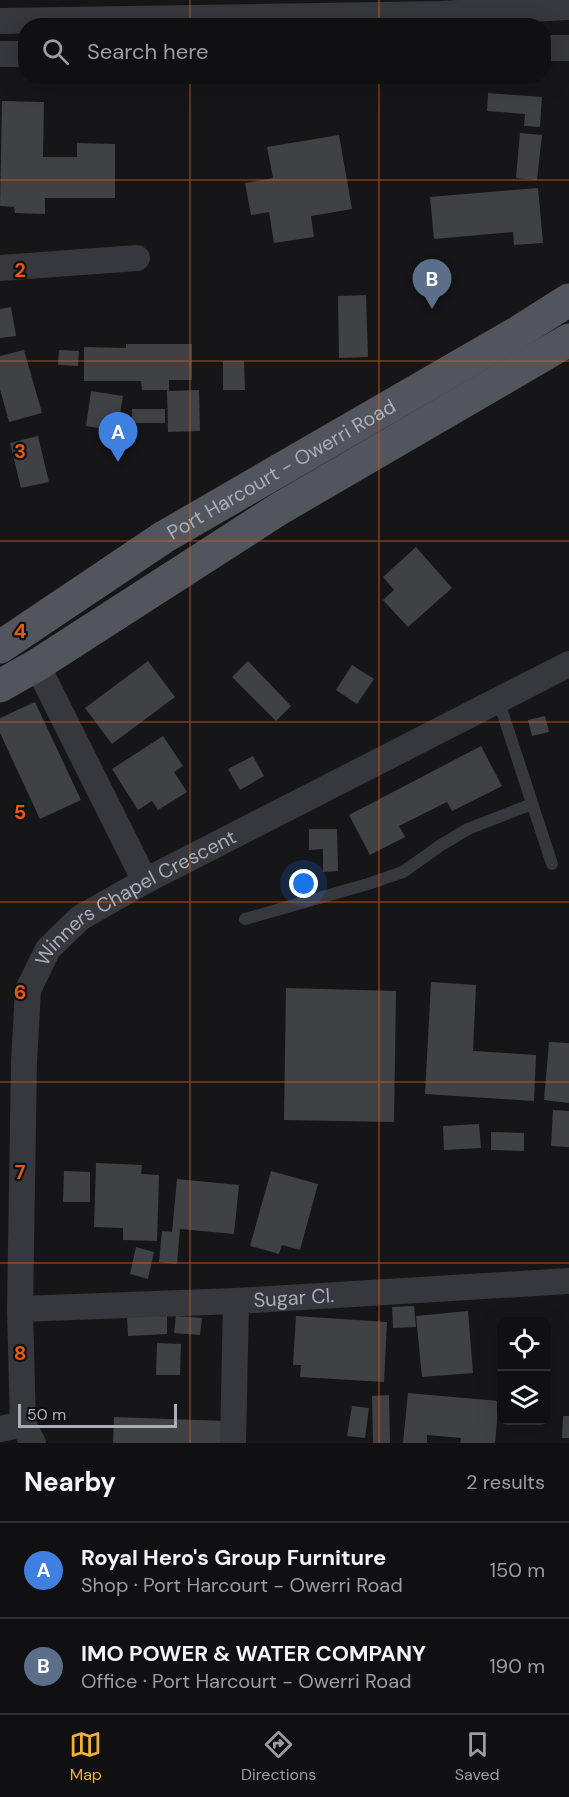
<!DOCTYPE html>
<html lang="en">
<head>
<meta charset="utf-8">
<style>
  :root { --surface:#101012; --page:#19191b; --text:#f1f3f6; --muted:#9c9d9f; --line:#303032; --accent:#f2b134 }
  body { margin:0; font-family:"DM Sans",sans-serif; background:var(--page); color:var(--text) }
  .controls { position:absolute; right:18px; bottom:18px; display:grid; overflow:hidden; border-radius:12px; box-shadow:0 6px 24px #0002 }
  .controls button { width:54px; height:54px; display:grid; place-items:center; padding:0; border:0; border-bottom:2px solid var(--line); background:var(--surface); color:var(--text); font:30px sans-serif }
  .scale { position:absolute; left:18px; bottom:15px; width:159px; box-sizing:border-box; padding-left:6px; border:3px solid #a8adb8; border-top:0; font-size:16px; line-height:21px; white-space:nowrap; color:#a8adb8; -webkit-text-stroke:4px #111113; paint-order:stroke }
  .you { position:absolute; left:304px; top:884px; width:21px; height:21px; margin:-15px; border:4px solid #fff; border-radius:50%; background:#1a73e8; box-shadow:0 0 0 9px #1a73e833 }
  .badge { display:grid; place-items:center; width:39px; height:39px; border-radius:50%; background:var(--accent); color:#fff; font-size:20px; font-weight:700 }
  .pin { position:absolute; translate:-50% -50px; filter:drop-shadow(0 2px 3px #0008) }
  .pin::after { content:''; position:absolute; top:32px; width:21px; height:18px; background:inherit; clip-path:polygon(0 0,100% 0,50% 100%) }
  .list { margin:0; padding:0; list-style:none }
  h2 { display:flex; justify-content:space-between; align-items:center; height:78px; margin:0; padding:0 24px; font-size:26px }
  h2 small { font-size:20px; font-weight:400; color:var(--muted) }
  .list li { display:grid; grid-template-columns:39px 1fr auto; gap:18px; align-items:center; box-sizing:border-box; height:96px; padding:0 24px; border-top:2px solid var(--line) }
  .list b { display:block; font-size:22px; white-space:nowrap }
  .list p { margin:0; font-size:20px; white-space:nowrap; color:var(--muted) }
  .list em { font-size:20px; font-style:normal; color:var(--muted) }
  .icon { flex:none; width:33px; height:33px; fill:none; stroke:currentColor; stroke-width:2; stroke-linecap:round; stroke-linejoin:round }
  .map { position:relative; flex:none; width:569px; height:1443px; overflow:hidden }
  .search { position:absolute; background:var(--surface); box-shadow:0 6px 24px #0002; left:18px; right:18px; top:18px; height:66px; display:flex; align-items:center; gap:15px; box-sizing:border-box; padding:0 21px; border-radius:24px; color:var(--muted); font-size:22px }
  .sheet { height:270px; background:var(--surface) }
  nav { display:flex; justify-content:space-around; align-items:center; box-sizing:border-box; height:84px; border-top:2px solid var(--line); background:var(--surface); font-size:16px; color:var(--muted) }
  nav a { display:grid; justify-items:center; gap:3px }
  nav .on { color:var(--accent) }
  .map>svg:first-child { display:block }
  .building { fill:#404145 }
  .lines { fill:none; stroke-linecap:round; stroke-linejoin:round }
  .lane { stroke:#37383d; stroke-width:12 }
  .street { stroke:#37383d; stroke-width:26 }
  .primary { stroke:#53555c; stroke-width:33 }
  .grid { fill:none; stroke:#e8590c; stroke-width:1.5; stroke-opacity:0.55 }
  .labels { text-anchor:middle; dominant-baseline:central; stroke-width:4.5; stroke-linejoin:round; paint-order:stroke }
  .street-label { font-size:20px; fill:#a8adb8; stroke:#111113 }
  .grid-label { font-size:20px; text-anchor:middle; font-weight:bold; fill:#e8590c; stroke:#111113; stroke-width:4.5; stroke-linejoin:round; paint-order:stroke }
</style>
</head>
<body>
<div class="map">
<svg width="569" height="1443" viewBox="0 0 569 1443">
  <rect width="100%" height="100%" fill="#161618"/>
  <g class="building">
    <path d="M488,93L542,97L540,127L524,126L525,114L487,111Z"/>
    <path d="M2,101L44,102L43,157H77V143L115,144V198H45V214L15,213L14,207L0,206Z"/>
    <path d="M520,133L542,135L537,180L516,178Z"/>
    <path d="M339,135L352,209L311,216L314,237L274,243L269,212L251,215L245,183L273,178L267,147Z"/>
    <path d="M538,188L543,243L514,245L513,232L434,239L430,197Z"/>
    <path d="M366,295L368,357L339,358L338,296Z"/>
    <path d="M11,307L16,336L0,338V309Z"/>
    <path d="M126,344H192V380H169V391L199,390L200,431L168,432L167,390H142L141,381H84V347L126,348Z"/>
    <path d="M24,350L42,413L9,422L0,389V356Z"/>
    <path d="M59,350L79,351L78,366L58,365Z"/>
    <path d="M223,361H244L245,390H223Z"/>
    <path d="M91,391L123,396L117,431L86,426Z"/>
    <rect x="132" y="409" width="33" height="14"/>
    <path d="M38,436L49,482L21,488L10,443Z"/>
    <path d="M416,547L452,588L408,627L383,600L394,590L383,577Z"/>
    <path d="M148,661L175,697L112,744L85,708Z"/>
    <path d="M248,661L291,706L276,721L232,677Z"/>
    <path d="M352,665L374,679L357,704L336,690Z"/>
    <path d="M35,702L81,800L40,819L0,733V718Z"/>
    <path d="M545,716L549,732L532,736L528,720Z"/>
    <path d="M163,736L183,766L174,772L187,792L158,810L152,801L138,810L112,769Z"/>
    <path d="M481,746L502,786L452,811L447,802L399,826L405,837L370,855L349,815Z"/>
    <path d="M253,756L264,776L240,790L228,769Z"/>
    <path d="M309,829H337L338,871L323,872V849L309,850Z"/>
    <path d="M431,982L476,985L473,1051L536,1055L534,1101L425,1094Z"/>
    <path d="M286,988L396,991L394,1122L284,1120Z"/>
    <path d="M549,1042L569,1043V1103L544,1100Z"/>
    <path d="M553,1110L569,1111V1147L551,1146Z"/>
    <path d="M479,1124L481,1148L444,1150L443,1126Z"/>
    <path d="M491,1132L524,1133V1151L491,1150Z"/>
    <path d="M96,1163L142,1165L141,1174L159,1175L157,1241L123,1240V1228L94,1227Z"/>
    <path d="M64,1171L90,1172V1202H63Z"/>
    <path d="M271,1171L318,1184L300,1250L282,1245L279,1254L250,1246Z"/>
    <path d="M177,1179L239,1185L234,1234L180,1229L177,1264L159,1262L162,1231L172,1232Z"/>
    <path d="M136,1247L154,1252L148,1279L130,1274Z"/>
    <path d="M414,1306L416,1327L393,1328L392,1307Z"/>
    <path d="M468,1311L473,1373L422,1377L416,1316Z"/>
    <path d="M167,1315V1334L128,1336L127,1316Z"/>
    <path d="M176,1316L202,1318L200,1335L174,1333Z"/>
    <path d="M296,1316L387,1322L384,1382L300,1377L301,1365H293Z"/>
    <path d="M157,1343L181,1344L180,1375H156Z"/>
    <path d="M408,1393L499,1401L495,1443H460L461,1438L427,1435V1443H403Z"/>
    <path d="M389,1395L390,1443H373L372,1396Z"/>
    <path d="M352,1406L369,1408L365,1438L347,1436Z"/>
    <path d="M563,1416H569V1438H562Z"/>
    <path d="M114,1417L224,1421L223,1443H113Z"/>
  </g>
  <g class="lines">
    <g class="lane">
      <path d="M498,699L552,864"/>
      <path d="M245,919L368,884L403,872L441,845L468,829L532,804"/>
    </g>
    <g class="street">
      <path d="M0,21L441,14L569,7"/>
      <path d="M544,48H569"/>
      <path d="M0,54H26"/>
      <path d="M0,268L137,258"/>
      <path d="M37,665L145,881"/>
      <path id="s1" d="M20,1309L236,1301L569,1281"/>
      <path d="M0,1429L23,1424"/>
      <path id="s2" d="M33,1443L23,1424L20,1309L24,1062L28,990L48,949L80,918L145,881L569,664"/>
      <path d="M233,1443L236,1301"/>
    </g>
    <g class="primary">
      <path id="s3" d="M0,647L164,537L520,331L569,300"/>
      <path d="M0,686L37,665L279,509L569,340"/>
    </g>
  </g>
  <path class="grid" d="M190,0V26M379,0V26M190,76V1443M379,76V1443M0,180H569M0,361H569M0,541H569M0,722H569M0,902H569M0,1082H569M0,1263H569"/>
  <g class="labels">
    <g class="street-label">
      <text stroke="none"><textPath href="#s3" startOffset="333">Port Harcourt - Owerri Road</textPath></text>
      <text stroke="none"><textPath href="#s2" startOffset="603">Winners Chapel Crescent</textPath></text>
      <text stroke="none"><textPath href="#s1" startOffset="274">Sugar Cl.</textPath></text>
    </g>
  </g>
  <g class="grid-label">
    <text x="20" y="277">2</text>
    <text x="20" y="458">3</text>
    <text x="20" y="638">4</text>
    <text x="20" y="819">5</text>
    <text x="20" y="999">6</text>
    <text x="20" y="1179">7</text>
    <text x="20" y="1360">8</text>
  </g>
</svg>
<div class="controls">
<button><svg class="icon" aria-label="locate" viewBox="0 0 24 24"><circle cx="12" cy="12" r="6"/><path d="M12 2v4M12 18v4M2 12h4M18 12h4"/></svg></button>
<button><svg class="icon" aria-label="layers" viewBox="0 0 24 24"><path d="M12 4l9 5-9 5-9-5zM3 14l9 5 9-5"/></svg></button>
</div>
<div class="scale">50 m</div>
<div class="you"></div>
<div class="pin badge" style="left:118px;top:462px;background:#3f7fe0">A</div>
<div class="pin badge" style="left:432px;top:309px;background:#5c6f8a">B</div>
<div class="search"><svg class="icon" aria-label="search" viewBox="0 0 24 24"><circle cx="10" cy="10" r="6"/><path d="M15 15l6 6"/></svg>Search here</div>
</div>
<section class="sheet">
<h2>Nearby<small>2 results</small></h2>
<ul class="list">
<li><span class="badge" style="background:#3f7fe0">A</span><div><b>Royal Hero's Group Furniture</b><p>Shop · Port Harcourt - Owerri Road</p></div><em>150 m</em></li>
<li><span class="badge" style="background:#5c6f8a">B</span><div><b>IMO POWER &amp; WATER COMPANY</b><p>Office · Port Harcourt - Owerri Road</p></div><em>190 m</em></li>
</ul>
</section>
<nav>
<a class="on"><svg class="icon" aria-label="map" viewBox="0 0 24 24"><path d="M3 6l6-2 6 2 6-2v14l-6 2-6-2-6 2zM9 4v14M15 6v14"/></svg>Map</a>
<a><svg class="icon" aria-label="directions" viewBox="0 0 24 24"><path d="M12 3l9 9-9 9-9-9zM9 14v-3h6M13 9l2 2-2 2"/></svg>Directions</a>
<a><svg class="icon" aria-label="saved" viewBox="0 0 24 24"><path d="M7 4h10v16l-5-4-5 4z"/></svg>Saved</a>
</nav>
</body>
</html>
